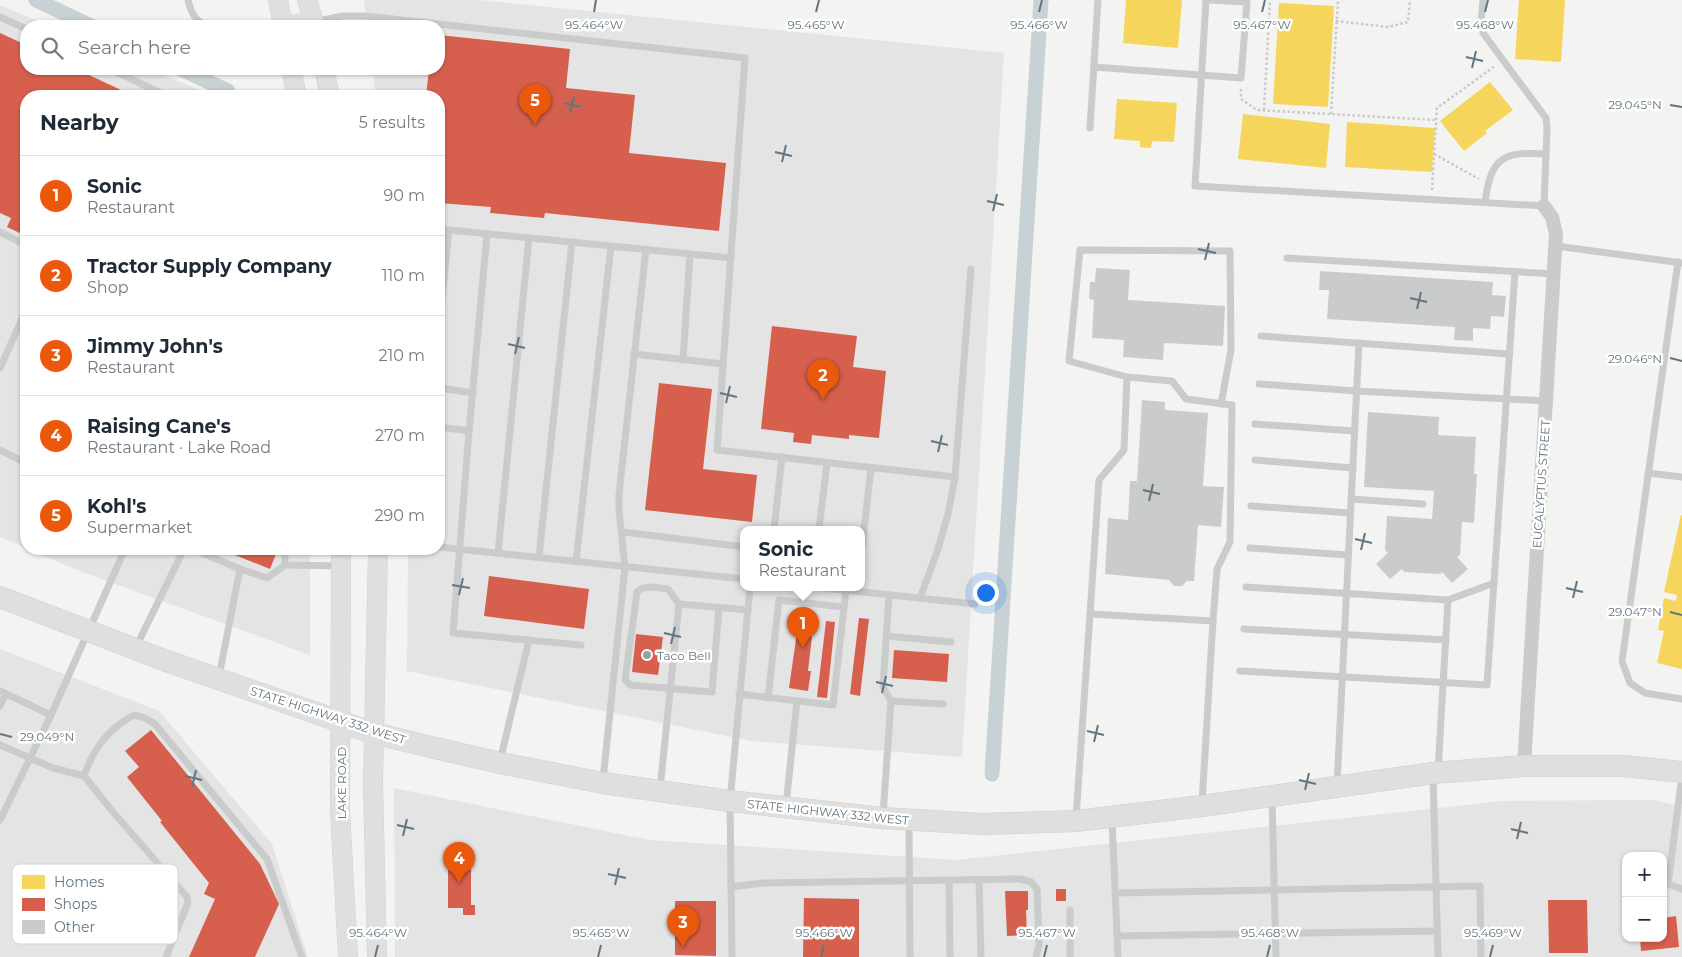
<!DOCTYPE html>
<html lang="en">
<head>
<meta charset="utf-8">
<style>
  :root { --surface:#fff; --page:#f2f2f3; --text:#1f2937; --muted:#747a83; --line:#e0e1e3; --accent:#ea580c }
  body { margin:0; font-family:Montserrat,sans-serif; background:var(--page); color:var(--text) }
  .controls { position:absolute; right:15px; bottom:15px; display:grid; overflow:hidden; border-radius:10px; box-shadow:0 1px 4px #0004 }
  .controls button { width:45px; height:45px; display:grid; place-items:center; padding:0; border:0; border-bottom:1px solid var(--line); background:var(--surface); color:var(--text); font:25px sans-serif }
  .you { position:absolute; left:985px; top:592px; width:18px; height:18px; margin:-12px; border:4px solid #fff; border-radius:50%; background:#1a73e8; box-shadow:0 0 0 8px #1a73e833 }
  .badge { display:grid; place-items:center; width:32px; height:32px; border-radius:50%; background:var(--accent); color:#fff; font-size:16px; font-weight:700 }
  .pin { position:absolute; translate:-50% -41px; filter:drop-shadow(0 1px 2px #0008) }
  .pin::after { content:''; position:absolute; top:26px; width:18px; height:15px; background:inherit; clip-path:polygon(0 0,100% 0,50% 100%) }
  .popup { position:absolute; left:740px; top:526px; width:125px; height:65px; box-sizing:border-box; display:grid; place-content:center; border-radius:10px; background:var(--surface); filter:drop-shadow(0 1px 4px #0005); font-size:16px; white-space:nowrap; color:var(--muted) }
  .popup b { font-size:19px; color:var(--text) }
  .popup::after { content:''; position:absolute; left:50%; top:100%; margin-left:-10px; border:10px solid transparent; border-top-color:var(--surface) }
  .list { margin:0; padding:0; list-style:none }
  h2 { display:flex; justify-content:space-between; align-items:center; height:65px; margin:0; padding:0 20px; font-size:21px }
  h2 small { font-size:16px; font-weight:400; color:var(--muted) }
  .list li { display:grid; grid-template-columns:32px 1fr auto; gap:15px; align-items:center; box-sizing:border-box; height:80px; padding:0 20px; border-top:1px solid var(--line) }
  .list b { display:block; font-size:19px; white-space:nowrap }
  .list p { margin:0; font-size:16px; white-space:nowrap; color:var(--muted) }
  .list em { font-size:16px; font-style:normal; color:var(--muted) }
  .icon { flex:none; width:28px; height:28px; fill:none; stroke:currentColor; stroke-width:2; stroke-linecap:round; stroke-linejoin:round }
  .map { position:relative; flex:none; width:1682px; height:957px; overflow:hidden }
  .search { position:absolute; background:var(--surface); box-shadow:0 1px 4px #0004; left:20px; top:20px; width:425px; height:55px; display:flex; align-items:center; gap:12px; box-sizing:border-box; padding:0 18px; border-radius:20px; color:var(--muted); font-size:19px }
  .panel { position:absolute; background:var(--surface); box-shadow:0 1px 4px #0004; left:20px; top:90px; width:425px; height:465px; border-radius:20px }
  .map>svg:first-child { display:block }
  .built { fill:#e3e4e3; fill-rule:evenodd }
  .homes { fill:#f6d55c }
  .shops { fill:#d6604d }
  .lines { fill:none; stroke-linecap:round; stroke-linejoin:round }
  .canal { stroke:#c8d1d3; stroke-width:15 }
  .building { fill:#cacccc }
  .secondary-casing { stroke:#d0d1d1; stroke-width:20 }
  .primary-casing { stroke:#cfcfcf; stroke-width:22 }
  .path { stroke:#c8c9c9; stroke-width:2.5; stroke-dasharray:2.5 2.5; stroke-linecap:butt }
  .lane { stroke:#cacccc; stroke-width:7 }
  .street { stroke:#cacccc; stroke-width:14 }
  .secondary { stroke:#dfdfe0; stroke-width:19 }
  .primary { stroke:#dfdfe0; stroke-width:21 }
  .ticks { fill:none; stroke:#637580; stroke-width:2 }
  .poi-dot { fill:#95a1a8; stroke:#fff; stroke-width:2 }
  .labels { text-anchor:middle; dominant-baseline:central; stroke-width:5; stroke-linejoin:round; paint-order:stroke }
  .street-label { font-size:12px; fill:#637580; stroke:#fff }
  .poi-label { font-size:12px; fill:#637580; stroke:#fff; text-anchor:start }
  .key { fill:#fff; stroke:#d0d6d9; stroke-width:1 }
  .key-label { font-size:14px; fill:#637580 }
  .ticks-label { font-size:12px; text-anchor:middle; fill:#637580; stroke:#fff; stroke-width:5; stroke-linejoin:round; paint-order:stroke }
</style>
</head>
<body>
<div class="map">
<svg width="1682" height="957" viewBox="0 0 1682 957">
  <rect width="100%" height="100%" fill="#f3f3f1"/>
  <g class="built">
    <path d="M364,0H479L1004,53L962,757L751,741L407,671L408,549H439V96H376L372,69H439V26H367ZM744,529H862V587H744Z"/>
    <path d="M0,5L49,26H26V69H149L214,96H26V548L0,537Z"/>
    <path d="M27,549H310V655L77,570Z"/>
    <path d="M0,649L159,711L272,844L308,957H0Z"/>
    <path d="M394,788L649,840L956,860L1503,801L1654,800L1682,807V957H395ZM1626,856H1663V938H1626Z"/>
  </g>
  <g class="homes">
    <path d="M1126,0H1182L1178,48L1123,43Z"/>
    <path d="M1519,0H1565L1561,62L1515,59Z"/>
    <path d="M1279,3L1334,6L1328,107L1273,104Z"/>
    <path d="M1490,82L1513,110L1485,131L1487,133L1464,151L1440,121Z"/>
    <path d="M1117,99L1177,103L1174,142L1152,141L1151,148L1140,147V141L1114,139Z"/>
    <path d="M1243,114L1330,124L1326,168L1238,159Z"/>
    <path d="M1347,122L1435,128L1432,172L1345,167Z"/>
    <path d="M1681,515H1682V669L1657,663L1664,631L1658,630L1664,598L1676,601L1677,595L1664,592Z"/>
  </g>
  <g class="shops">
    <path d="M0,33L26,45V69H76L134,96H26V236L7,227L11,218L0,213Z"/>
    <path d="M439,35L570,49L566,88L635,95L629,153L726,163L719,231L545,213L544,218L490,213L491,207L439,203V96H426L429,69H439Z"/>
    <path d="M772,326L857,336L853,367L886,371L879,438L849,435V439L812,435L811,444L793,442L794,433L761,429Z"/>
    <path d="M659,383L712,389L703,469L757,475L752,522L645,510Z"/>
    <path d="M220,549H278L270,569Z"/>
    <path d="M489,576L589,589L584,629L484,616Z"/>
    <path d="M859,618L869,619L860,696L850,694Z"/>
    <path d="M826,621L835,622L827,698L817,697Z"/>
    <path d="M798,625L813,628L808,671H811L808,691L789,688Z"/>
    <path d="M636,634L663,637L658,675L632,672Z"/>
    <path d="M894,650L949,654L947,682L892,678Z"/>
    <path d="M151,730L260,864L279,904L255,957H189L215,899L204,894L209,883L160,822L162,821L127,777L139,767L125,751Z"/>
    <path d="M448,862H471V905H475V915H463V908H448Z"/>
    <rect x="1056" y="889" width="10" height="12"/>
    <path d="M1005,891H1028V910H1026L1027,935L1007,936Z"/>
    <path d="M804,898L859,899V957H803Z"/>
    <path d="M1548,900H1587L1588,953H1549Z"/>
    <path d="M675,901H716V956L675,955Z"/>
    <path d="M1676,916L1679,947L1641,951L1640,938H1663V918Z"/>
  </g>
  <g class="lines">
    <g class="canal">
      <path d="M36,0L91,26"/>
      <path d="M181,69L228,91"/>
      <path d="M992,774L1041,0"/>
    </g>
  </g>
  <g class="building">
    <path d="M1096,268L1130,270L1128,300L1225,306L1223,346L1164,343L1163,360L1123,357L1124,340L1092,338L1094,300L1089,299L1090,282H1095Z"/>
    <path d="M1320,271L1493,282L1492,295L1506,296L1504,317L1491,316L1490,329L1473,328V341L1454,340L1455,327L1327,319L1329,290H1319Z"/>
    <path d="M1142,400L1165,402V410L1208,413L1203,486L1224,487L1221,527L1198,525L1194,581H1187L1182,586H1174L1169,580L1105,574L1108,518L1128,520L1130,481H1137Z"/>
    <path d="M1368,412L1439,417L1438,435L1476,437L1474,474H1477L1474,523L1462,522L1460,555L1457,557L1468,569L1452,583L1442,572L1440,574L1404,572L1402,569L1390,579L1376,564L1388,553L1385,550L1387,516L1432,519L1434,491L1364,487Z"/>
  </g>
  <g class="lines">
    <defs>
      <g id="secondary">
        <path d="M278,0L283,26"/>
        <path d="M307,0L315,26"/>
        <path d="M283,26L314,22"/>
        <path d="M291,69L297,96"/>
        <path d="M324,69L330,96"/>
        <path d="M341,549L340,811L348,957"/>
        <path d="M377,957L373,782L378,549"/>
      </g>
      <path id="primary" d="M0,597L164,660L373,733L435,748L500,763L603,783L730,801L882,818L983,824L1076,821L1202,806L1433,773L1524,766H1624L1682,772"/>
    </defs>
    <use href="#secondary" class="secondary-casing"/>
    <use href="#primary" class="primary-casing"/>
    <g class="path">
      <path d="M1336,21L1388,27L1408,22L1410,0"/>
      <path d="M1241,89V99L1257,110L1436,120"/>
      <path d="M1264,110L1270,0"/>
      <path d="M1331,114L1338,0"/>
      <path d="M1434,154L1479,179"/>
      <path d="M1432,190L1437,108L1495,66"/>
    </g>
    <g class="lane">
      <path d="M188,0C191,13 195,21 208,26"/>
      <path d="M1206,0L1195,186L1544,206L1547,128L1546,118L1483,33L1481,21L1483,0"/>
      <path d="M0,17L26,29"/>
      <path d="M314,22L342,16H366L745,58L717,450L955,477"/>
      <path d="M1094,67L1241,78L1247,2L1209,0"/>
      <path d="M110,69L167,96"/>
      <path d="M1090,128L1098,0"/>
      <path d="M1485,202C1491,158 1502,151 1546,154"/>
      <path d="M439,229L731,258"/>
      <path d="M0,232L26,245"/>
      <path d="M1556,246L1682,263"/>
      <path d="M1287,258L1554,274"/>
      <path d="M1678,262L1622,661L1630,683L1645,693L1682,699"/>
      <path d="M439,329L449,230"/>
      <path d="M1261,336L1509,354"/>
      <path d="M634,354L723,364"/>
      <path d="M683,360L690,254"/>
      <path d="M0,368L26,310"/>
      <path d="M1127,377L1069,361L1080,250L1230,251L1231,350L1221,404"/>
      <path d="M1259,384L1357,391L1546,401"/>
      <path d="M439,386L440,388L473,393"/>
      <path d="M1255,424L1354,431"/>
      <path d="M439,427L469,431L453,633L581,645"/>
      <path d="M469,431L487,234"/>
      <path d="M0,450L26,463"/>
      <path d="M1255,460L1353,468"/>
      <path d="M1648,473L1682,477"/>
      <path d="M1351,499L1423,504"/>
      <path d="M1251,506L1350,513"/>
      <path d="M774,529L782,457"/>
      <path d="M819,529L827,463"/>
      <path d="M623,532L744,547"/>
      <path d="M439,547L744,579"/>
      <path d="M862,547L871,468"/>
      <path d="M1250,548L1348,555"/>
      <path d="M193,549L240,569L267,578L285,565"/>
      <path d="M285,549V565L341,566"/>
      <path d="M498,553L529,238"/>
      <path d="M539,557L572,242"/>
      <path d="M576,561L611,246"/>
      <path d="M816,587L975,604"/>
      <path d="M1246,587L1448,600L1494,583"/>
      <path d="M920,598L937,552L948,514L955,477L971,269"/>
      <path d="M679,604L668,589L653,587L642,588L637,592L625,680L630,685L712,692L719,608"/>
      <path d="M1090,614L1099,480L1124,450L1127,377L1172,381L1186,399L1232,405L1230,542L1217,569L1213,621"/>
      <path d="M1244,629L1446,640"/>
      <path d="M887,636L951,642"/>
      <path d="M136,647L184,549"/>
      <path d="M1240,671L1487,685L1515,272"/>
      <path d="M219,676L240,569"/>
      <path d="M0,691L51,715"/>
      <path d="M739,694L833,705L846,590"/>
      <path d="M768,698L779,600L844,607"/>
      <path d="M891,701L943,704"/>
      <path d="M0,706L6,694"/>
      <path d="M0,745L53,768L84,776L113,812L187,897L188,903L166,957"/>
      <path d="M500,761L529,640"/>
      <path d="M1438,771L1448,600"/>
      <path d="M1433,775L1438,957"/>
      <path d="M1682,775L1668,884L1682,889"/>
      <path d="M84,776C93,749 109,728 134,715L145,718L154,723L267,859L302,957"/>
      <path d="M603,780L625,567L619,511V494L646,249"/>
      <path d="M1337,785L1359,343"/>
      <path d="M660,789L679,604L748,610"/>
      <path d="M1272,797L1276,957"/>
      <path d="M786,805L797,701"/>
      <path d="M883,815L891,701L883,687L889,595"/>
      <path d="M1076,818L1090,614L1213,621L1202,803"/>
      <path d="M0,820L51,715L125,549"/>
      <path d="M1112,820L1118,957"/>
      <path d="M909,822L910,957"/>
      <path d="M979,879L981,957"/>
      <path d="M949,880L950,957"/>
      <path d="M731,887L763,883L1020,879L1031,882L1037,889L1039,945L1036,957"/>
      <path d="M1116,893L1480,886L1481,957"/>
      <path d="M1070,910V957"/>
      <path d="M1117,936L1437,931"/>
      <path d="M732,957L730,801L750,587"/>
    </g>
    <path class="street" d="M1524,766L1556,234L1552,217L1544,206"/>
    <use href="#secondary" class="secondary"/>
    <use href="#primary" class="primary"/>
  </g>
  <path class="ticks" d="M594,12L596,0M816,12L819,0M1039,12L1042,0M1262,12L1265,0M1485,12L1488,0M1466,57L1483,61M1472,68L1476,51M564,103L581,107M1670,105L1682,107M570,113L574,96M775,152L792,156M782,162L786,145M987,201L1004,205M993,211L997,194M1198,249L1216,253M1205,260L1209,243M1410,298L1427,302M1417,309L1421,292M508,344L525,348M515,354L519,337M1670,358L1682,361M720,393L737,397M726,403L730,386M931,441L948,445M938,452L942,435M1143,490L1160,494M1149,501L1153,484M1355,539L1372,543M1361,550L1365,533M452,585L470,588M1566,588L1583,592M459,595L463,578M1573,598L1577,581M1670,612L1682,615M664,633L681,637M671,644L675,627M876,682L893,686M882,693L886,676M1087,731L1104,735M0,734L12,737M1094,742L1098,725M185,776L202,780M1299,780L1316,784M192,787L196,770M1305,790L1309,773M397,825L414,829M1511,829L1528,833M403,836L407,819M1517,839L1521,822M608,874L626,878M615,885L619,868M375,957L378,945M598,957L601,945M821,957L824,945M1044,957L1047,945M1267,957L1270,945M1490,957L1493,945"/>
  <circle class="poi-dot" cx="647" cy="655" r="5"/>
  <g class="labels">
    <g class="street-label">
      <text transform="translate(1541 484) rotate(-86)">EUCALYPTUS STREET</text>
      <text transform="translate(328 715) rotate(18)">STATE HIGHWAY 332 WEST</text>
      <text transform="translate(341 783) rotate(-90)">LAKE ROAD</text>
      <text transform="translate(828 812) rotate(6)">STATE HIGHWAY 332 WEST</text>
    </g>
    <g class="poi-label">
      <text x="657" y="655">Taco Bell</text>
    </g>
  </g>
  <rect x="12" y="864" width="166" height="80" rx="8" class="key"/>
  <rect x="22" y="875" width="23" height="14" fill="#f6d55c"/>
  <rect x="22" y="898" width="23" height="13" fill="#d6604d"/>
  <rect x="22" y="920" width="23" height="14" fill="#cacccc"/>
  <g class="key-label">
    <text x="54" y="887">Homes</text>
    <text x="54" y="909">Shops</text>
    <text x="54" y="932">Other</text>
  </g>
  <g class="ticks-label">
    <text x="594" y="29">95.464°W</text>
    <text x="1485" y="29">95.468°W</text>
    <text x="816" y="29">95.465°W</text>
    <text x="1039" y="29">95.466°W</text>
    <text x="1262" y="29">95.467°W</text>
    <text x="1635" y="109">29.045°N</text>
    <text x="1635" y="363">29.046°N</text>
    <text x="1635" y="616">29.047°N</text>
    <text x="47" y="741">29.049°N</text>
    <text x="378" y="937">95.464°W</text>
    <text x="601" y="937">95.465°W</text>
    <text x="824" y="937">95.466°W</text>
    <text x="1047" y="937">95.467°W</text>
    <text x="1270" y="937">95.468°W</text>
    <text x="1493" y="937">95.469°W</text>
  </g>
</svg>
<div class="controls">
<button>+</button>
<button>−</button>
</div>
<div class="you"></div>
<div class="pin badge" style="left:803px;top:648px">1</div>
<div class="popup"><b>Sonic</b>Restaurant</div>
<div class="pin badge" style="left:823px;top:400px">2</div>
<div class="pin badge" style="left:683px;top:947px">3</div>
<div class="pin badge" style="left:459px;top:883px">4</div>
<div class="pin badge" style="left:535px;top:125px">5</div>
<div class="search"><svg class="icon" aria-label="search" viewBox="0 0 24 24"><circle cx="10" cy="10" r="6"/><path d="M15 15l6 6"/></svg>Search here</div>
<section class="panel">
<h2>Nearby<small>5 results</small></h2>
<ul class="list">
<li><span class="badge">1</span><div><b>Sonic</b><p>Restaurant</p></div><em>90 m</em></li>
<li><span class="badge">2</span><div><b>Tractor Supply Company</b><p>Shop</p></div><em>110 m</em></li>
<li><span class="badge">3</span><div><b>Jimmy John's</b><p>Restaurant</p></div><em>210 m</em></li>
<li><span class="badge">4</span><div><b>Raising Cane's</b><p>Restaurant · Lake Road</p></div><em>270 m</em></li>
<li><span class="badge">5</span><div><b>Kohl's</b><p>Supermarket</p></div><em>290 m</em></li>
</ul>
</section>
</div>
</body>
</html>
